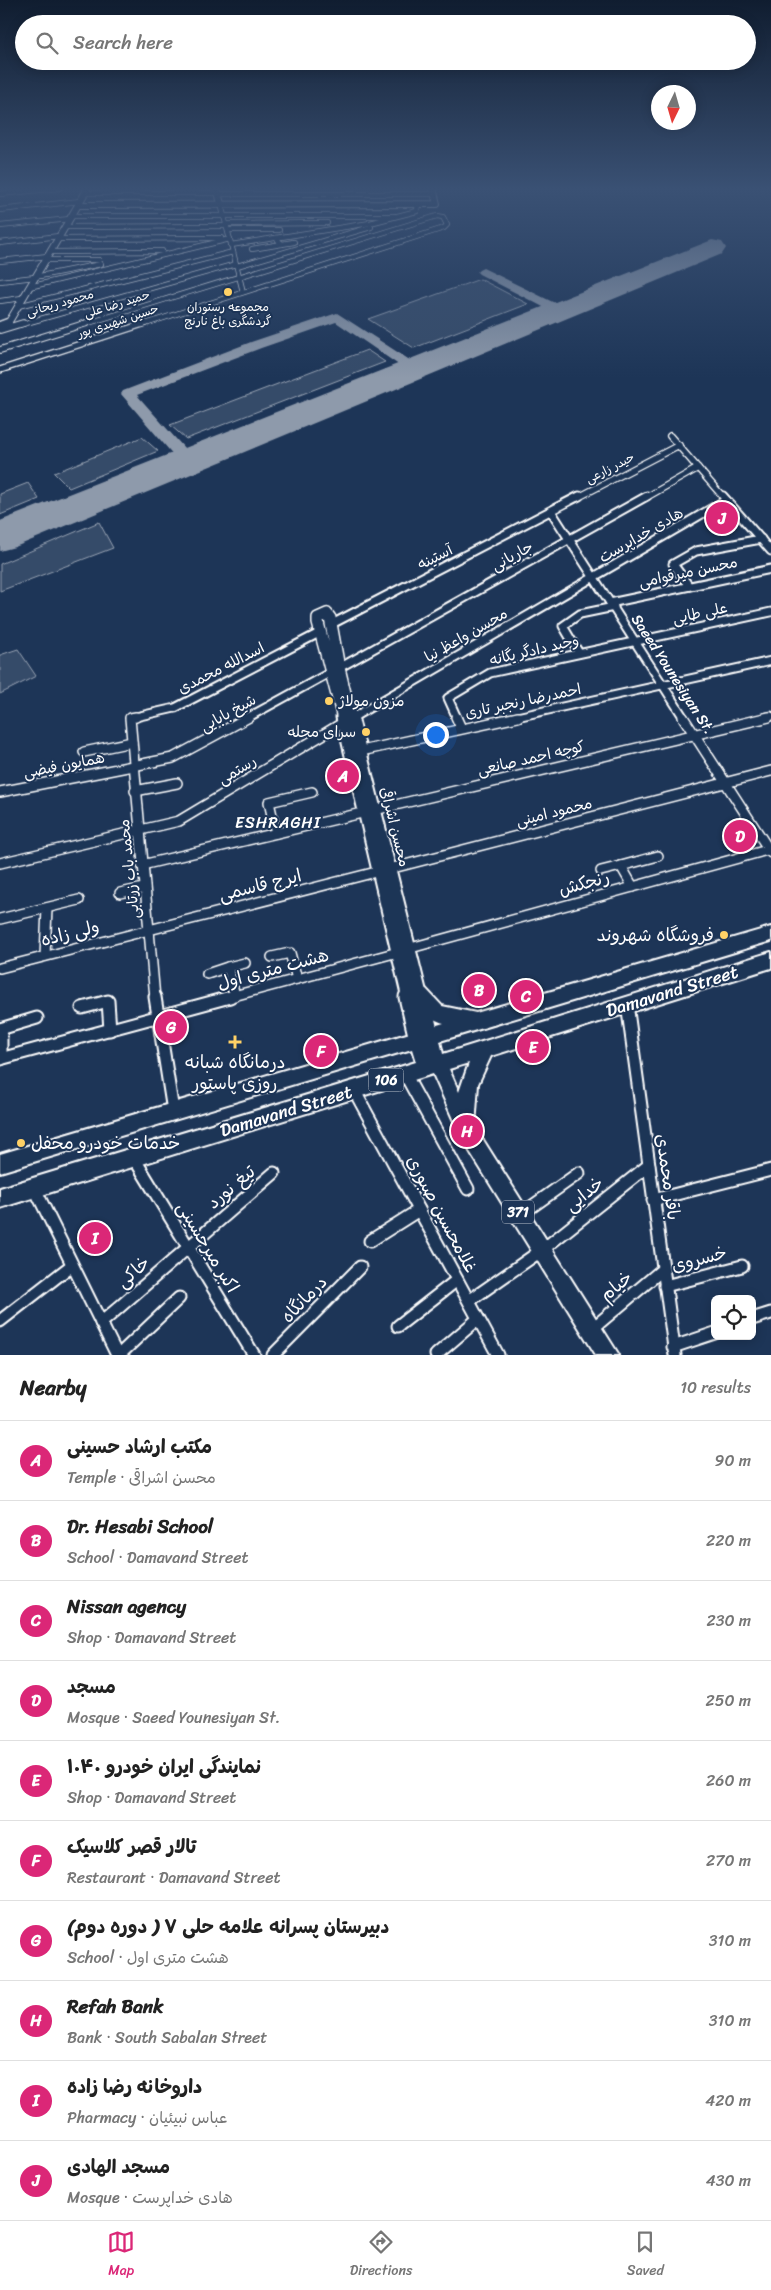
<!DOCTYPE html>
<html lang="en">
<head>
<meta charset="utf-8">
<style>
  :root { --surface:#fff; --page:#f2f2f2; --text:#222; --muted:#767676; --line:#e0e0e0; --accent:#db2777 }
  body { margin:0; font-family:Sriracha,"Playpen Sans Arabic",sans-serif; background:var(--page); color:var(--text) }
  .controls { position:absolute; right:15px; bottom:15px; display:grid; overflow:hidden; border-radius:8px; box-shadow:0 2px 12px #0003 }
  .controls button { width:45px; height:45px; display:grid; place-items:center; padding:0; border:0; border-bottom:1px solid var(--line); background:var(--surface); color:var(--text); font:25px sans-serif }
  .compass { position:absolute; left:651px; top:85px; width:45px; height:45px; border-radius:50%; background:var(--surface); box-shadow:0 2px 12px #0003; rotate:185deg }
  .you { position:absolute; left:435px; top:734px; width:18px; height:18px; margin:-12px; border:4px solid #fff; border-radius:50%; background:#1a73e8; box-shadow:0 0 0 8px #1a73e833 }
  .badge { display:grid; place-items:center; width:32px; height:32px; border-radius:50%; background:var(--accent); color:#fff; font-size:16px; font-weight:700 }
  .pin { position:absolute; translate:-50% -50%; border:2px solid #fff; box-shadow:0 1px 5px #0006 }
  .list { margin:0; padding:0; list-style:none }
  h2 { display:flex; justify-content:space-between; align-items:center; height:65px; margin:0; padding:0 20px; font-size:21px }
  h2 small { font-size:16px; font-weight:400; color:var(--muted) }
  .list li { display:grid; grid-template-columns:32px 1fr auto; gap:15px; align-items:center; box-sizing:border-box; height:80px; padding:0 20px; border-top:1px solid var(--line) }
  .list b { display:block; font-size:19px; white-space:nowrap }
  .list p { margin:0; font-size:16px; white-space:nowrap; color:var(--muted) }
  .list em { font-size:16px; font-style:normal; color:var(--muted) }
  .icon { flex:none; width:28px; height:28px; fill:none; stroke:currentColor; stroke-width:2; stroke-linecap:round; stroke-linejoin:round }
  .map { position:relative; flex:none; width:771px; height:1355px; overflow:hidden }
  .search { position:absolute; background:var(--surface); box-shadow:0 2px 12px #0003; left:15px; right:15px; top:15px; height:55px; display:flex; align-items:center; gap:12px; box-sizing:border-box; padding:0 18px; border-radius:28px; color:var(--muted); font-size:19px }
  .sheet { height:865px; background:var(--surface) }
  nav { display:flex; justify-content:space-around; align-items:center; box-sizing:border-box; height:70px; border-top:1px solid var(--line); background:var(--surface); font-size:14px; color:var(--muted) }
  nav a { display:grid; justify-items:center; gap:2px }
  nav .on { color:var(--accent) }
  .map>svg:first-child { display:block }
  .green { fill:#364b69; stroke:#9aa5b4 }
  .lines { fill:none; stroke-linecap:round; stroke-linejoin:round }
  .taxiway { fill:#8e9aab; fill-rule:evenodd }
  .runway { fill:#8e9aab; fill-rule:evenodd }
  .street-far4-casing { stroke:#fff; stroke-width:6 }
  .street-far3-casing { stroke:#fff; stroke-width:8 }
  .street-far2-casing { stroke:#fff; stroke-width:11 }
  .street-far1-casing { stroke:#fff; stroke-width:12 }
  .street-casing { stroke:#fff; stroke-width:15 }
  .secondary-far4-casing { stroke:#fff; stroke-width:8 }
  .secondary-far3-casing { stroke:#fff; stroke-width:11 }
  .secondary-far2-casing { stroke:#fff; stroke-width:14 }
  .secondary-far1-casing { stroke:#fff; stroke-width:17 }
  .secondary-casing { stroke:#fff; stroke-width:21 }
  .primary-casing { stroke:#fff; stroke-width:4 }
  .street-far4 { stroke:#1d3557; stroke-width:4.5 }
  .street-far3 { stroke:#1d3557; stroke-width:5.5 }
  .street-far2 { stroke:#1d3557; stroke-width:7 }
  .street-far1 { stroke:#1d3557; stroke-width:9 }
  .street { stroke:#1d3557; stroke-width:11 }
  .secondary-far4 { stroke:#1d3557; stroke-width:6 }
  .secondary-far3 { stroke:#1d3557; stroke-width:8 }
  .secondary-far2 { stroke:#1d3557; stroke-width:11 }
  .secondary-far1 { stroke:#1d3557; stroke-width:13 }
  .secondary { stroke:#1d3557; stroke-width:17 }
  .primary { fill:#1d3557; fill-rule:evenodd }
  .poi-dot { fill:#ffd166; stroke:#1d3557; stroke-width:2 }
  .labels { text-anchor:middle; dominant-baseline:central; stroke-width:4; stroke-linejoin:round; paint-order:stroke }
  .far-street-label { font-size:12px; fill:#fff; stroke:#1d3557 }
  .far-poi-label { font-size:12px; fill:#fff; stroke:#1d3557 }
  .shield { fill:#1d3557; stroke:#bbc2cd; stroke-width:1 }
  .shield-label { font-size:14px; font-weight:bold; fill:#fff }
  .street-label { font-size:15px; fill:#fff; stroke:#1d3557 }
  .poi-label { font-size:15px; fill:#fff; stroke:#1d3557; text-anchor:start }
  .neighbourhood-label { font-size:16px; letter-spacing:1px; fill:#fff; stroke:#1d3557 }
  .near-street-label { font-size:18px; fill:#fff; stroke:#1d3557 }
  .near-poi-label { font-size:18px; fill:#fff; stroke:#1d3557; text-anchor:end }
</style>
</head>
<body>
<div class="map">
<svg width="771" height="1355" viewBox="0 0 771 1355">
  <rect width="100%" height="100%" fill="#1d3557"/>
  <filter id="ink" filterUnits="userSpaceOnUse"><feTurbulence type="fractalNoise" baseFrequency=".02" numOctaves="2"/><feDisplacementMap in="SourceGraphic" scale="10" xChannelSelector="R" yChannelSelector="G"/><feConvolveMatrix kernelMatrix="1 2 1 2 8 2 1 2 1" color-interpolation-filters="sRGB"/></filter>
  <g filter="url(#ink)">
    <g class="green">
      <path d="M480,279L528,304L414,348L368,319Z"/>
      <path d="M367,350L385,362L186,439L170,425Z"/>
      <path d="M142,437L158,451L69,488L54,473Z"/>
      <path d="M28,483L39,499L0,515V494Z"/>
      <path d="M99,522L113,548L0,591V564Z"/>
      <path d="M18,649L36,676L0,694V655Z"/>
    </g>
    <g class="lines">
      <g class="taxiway">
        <path d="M483,268L563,307L565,310L559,314L555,313L479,274L477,272L479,270Z"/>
        <path d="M337,313L419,366L421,369L419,372H409L336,322L261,348L137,395L193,458L195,461L193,464H181L121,394L123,391L251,342Z"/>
      </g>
      <path class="runway" d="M712,240L722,242L726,248L722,254L15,547L0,551V521Z"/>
      <defs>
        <g id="street-far4">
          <path d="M86,193H218"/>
          <path d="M0,194L59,188"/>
          <path d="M219,194H435"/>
          <path d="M221,204L243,292"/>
          <path d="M0,210L80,201"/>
          <path d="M71,216H394"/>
          <path d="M226,224L327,223"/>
          <path d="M0,226L70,219"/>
          <path d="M65,227L227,226"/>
          <path d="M228,230H279"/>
          <path d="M58,239L221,238"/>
          <path d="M0,243L59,236"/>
          <path d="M282,244L294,242"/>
          <path d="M231,245L370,223L417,211L418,204"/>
          <path d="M252,249L282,244L276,238"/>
          <path d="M50,252L162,251"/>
          <path d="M45,260H99"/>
          <path d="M0,261L48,256"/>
          <path d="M237,266L371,227"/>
          <path d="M0,281L35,277L101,264"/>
          <path d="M29,287L230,239"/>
          <path d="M0,301L22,298"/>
          <path d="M18,306L233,252"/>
          <path d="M19,325L236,264"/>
          <path d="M82,325L437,216L443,217L447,225L444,228L142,325"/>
        </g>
        <g id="street-far3">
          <path d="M0,330L23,323"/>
          <path d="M0,350L87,323"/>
          <path d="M0,370L146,323"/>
          <path d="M670,436L724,498"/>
          <path d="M577,498L679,445"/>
          <path d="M645,498L698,468"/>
        </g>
        <g id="street-far2">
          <path d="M723,496L771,551"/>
          <path d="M551,511L684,718"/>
          <path d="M689,586L673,564L696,551L761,539"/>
          <path d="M610,603L771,569"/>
          <path d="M330,625L579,496"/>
          <path d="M579,653L563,626L580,614L614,607"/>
          <path d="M339,668L647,496"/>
          <path d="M131,718L175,708L321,632"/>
          <path d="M247,718L331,672"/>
          <path d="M352,718L726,500"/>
          <path d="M457,718L448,698L490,673L771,612"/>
          <path d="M512,718L771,661"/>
          <path d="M763,718L771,716"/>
        </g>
        <g id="street-far1">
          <path d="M136,717L130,718L155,998"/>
          <path d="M456,717L461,728"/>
          <path d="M683,717L771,853"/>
          <path d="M352,718L354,717"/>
          <path d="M361,751L518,717"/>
          <path d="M84,752L132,742"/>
          <path d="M135,791L177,783"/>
          <path d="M0,792L173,758L249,717"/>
          <path d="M374,810L769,717"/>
          <path d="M276,833L269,802L312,792"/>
          <path d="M0,863L179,821L344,722"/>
          <path d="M142,865L366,812"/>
          <path d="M621,866L658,856"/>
          <path d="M389,869L771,771"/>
          <path d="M601,871L621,866L633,887"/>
          <path d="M120,893L144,888"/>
          <path d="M0,919L79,900"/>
          <path d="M407,949L771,849"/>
          <path d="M45,956L47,908"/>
          <path d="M272,957L290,953L297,979"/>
          <path d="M228,967L245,963"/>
          <path d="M0,968L380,871"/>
          <path d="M207,974L228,967L235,996"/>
          <path d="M226,998L398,952"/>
        </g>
        <g id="street">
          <path d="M155,997L173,1111"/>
          <path d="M627,1004L675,1355"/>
          <path d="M82,1008L108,1001L110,1030"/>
          <path d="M0,1029L37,1018"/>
          <path d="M1,1029V1059"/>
          <path d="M0,1059L230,997"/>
          <path d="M405,1074L468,1189"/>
          <path d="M354,1090L498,1355"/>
          <path d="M134,1158L254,1355"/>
          <path d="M35,1189L117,1355"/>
          <path d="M653,1200L771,1170"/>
          <path d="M520,1215L579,1173"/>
          <path d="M370,1241L419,1210"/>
          <path d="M665,1286L742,1266"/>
          <path d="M469,1301L542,1250L649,1165"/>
          <path d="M752,1319L771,1313"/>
          <path d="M0,1321L72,1265"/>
          <path d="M101,1323L274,1173"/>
          <path d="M398,1326L457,1280"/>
          <path d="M592,1329L663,1269"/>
          <path d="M673,1347L715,1333"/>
          <path d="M119,1355L179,1298"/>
          <path d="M273,1355L360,1267"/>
          <path d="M436,1355L478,1319"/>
        </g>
        <g id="secondary-far4">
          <path d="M217,188L221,204"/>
          <path d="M78,205L437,204L433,188"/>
          <path d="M7,325L88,188"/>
        </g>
        <path id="secondary-far3" d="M0,326L8,323"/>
        <path id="secondary-far2" d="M343,718L318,623V618L327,614L330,618L339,668L351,718"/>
        <g id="secondary-far1">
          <path d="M343,717L409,998"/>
          <path d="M351,717L421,998"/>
        </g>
        <g id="secondary">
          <path d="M408,997L418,1039"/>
          <path d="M421,997L430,1035"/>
        </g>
        <path id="primary" d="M771,927V941L440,1041L443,1054L771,952V968L491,1056L478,1084L475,1127L619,1355H596L461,1137L433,1074L0,1208V1188L416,1062L412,1049L0,1172V1154L444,1023C431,1020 417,1008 412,995L414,989L420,987L426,989L442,1006L476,1013ZM469,1063L459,1092L449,1069Z"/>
      </defs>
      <use href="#street-far4" class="street-far4-casing"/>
      <use href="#street-far3" class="street-far3-casing"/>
      <use href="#street-far2" class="street-far2-casing"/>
      <use href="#street-far1" class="street-far1-casing"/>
      <use href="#street" class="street-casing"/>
      <use href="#secondary-far4" class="secondary-far4-casing"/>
      <use href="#secondary-far3" class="secondary-far3-casing"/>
      <use href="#secondary-far2" class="secondary-far2-casing"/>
      <use href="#secondary-far1" class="secondary-far1-casing"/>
      <use href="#secondary" class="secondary-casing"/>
      <use href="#primary" class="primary-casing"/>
      <use href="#street-far4" class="street-far4"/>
      <use href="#street-far3" class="street-far3"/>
      <use href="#street-far2" class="street-far2"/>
      <use href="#street-far1" class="street-far1"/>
      <use href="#street" class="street"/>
      <use href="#secondary-far4" class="secondary-far4"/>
      <use href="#secondary-far3" class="secondary-far3"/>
      <use href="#secondary-far2" class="secondary-far2"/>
      <use href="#secondary-far1" class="secondary-far1"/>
      <use href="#secondary" class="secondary"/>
      <use href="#primary" class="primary"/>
    </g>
  </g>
  <linearGradient id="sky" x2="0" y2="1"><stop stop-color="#101d30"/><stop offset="0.5" stop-color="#3a5174"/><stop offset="1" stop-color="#3a5174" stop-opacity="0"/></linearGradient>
  <rect width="771" height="378" fill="url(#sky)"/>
  <g class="poi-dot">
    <circle cx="228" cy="292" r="5"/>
    <circle cx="329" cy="701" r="5"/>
    <circle cx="366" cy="732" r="5"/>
    <circle cx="724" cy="935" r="5"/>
    <path d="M232.5 1034.5h5v5h5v5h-5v5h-5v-5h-5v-5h5z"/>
    <circle cx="21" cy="1143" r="5"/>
  </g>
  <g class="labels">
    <g class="far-street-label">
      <text transform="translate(60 303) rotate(-16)">محمود ریحانی</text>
      <text transform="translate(117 304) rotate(-17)">حمید رضا علی</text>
      <text transform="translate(118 321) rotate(-18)">حسین شهیدی پور</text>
      <text transform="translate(610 468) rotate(-27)">حیدر زارعی</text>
    </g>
    <g class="far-poi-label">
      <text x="228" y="307">مجموعه رستوران<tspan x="228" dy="14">گردشگری باغ نارنج</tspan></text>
    </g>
    <g class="shield">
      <rect x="368.5" y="1068.5" width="35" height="23" rx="4"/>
      <rect x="502" y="1200.5" width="32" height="23" rx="4"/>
    </g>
    <g class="shield-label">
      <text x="386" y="1080">106</text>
      <text x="518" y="1212">371</text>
    </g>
    <g class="street-label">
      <text transform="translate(641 535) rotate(-30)">هادی خداپرست</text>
      <text transform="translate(512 556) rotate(-29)">جاریانی</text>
      <text transform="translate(435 557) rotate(-27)">آستینه</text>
      <text transform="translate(688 572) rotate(-12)">محسن میرقوامی</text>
      <text transform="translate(700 613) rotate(-12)">علی طایی</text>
      <text transform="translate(466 635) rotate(-30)">محسن واعظ نیا</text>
      <text transform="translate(534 650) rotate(-13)">وحید دادگر یگانه</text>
      <text transform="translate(221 668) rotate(-27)">اسدالله محمدی</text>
      <text transform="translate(673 674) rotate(57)">Saeed Younesiyan St.</text>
      <text transform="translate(523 701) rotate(-12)">احمدرضا رنجبر تاری</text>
      <text transform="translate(228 713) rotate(-29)">شیخ بابایی</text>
      <text transform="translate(531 758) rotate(-13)">کوچه احمد صانعی</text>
      <text transform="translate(64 765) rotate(-11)">همایون فیضی</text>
      <text transform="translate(237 770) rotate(-31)">رستمی</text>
      <text transform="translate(554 812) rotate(-14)">محمود امینی</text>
      <text transform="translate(395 827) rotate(76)">محسن اشراقی</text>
      <text transform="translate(129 869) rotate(-96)">محمد باب زرتابی</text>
    </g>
    <g class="poi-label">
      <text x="339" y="701">مزون مولاژ</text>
      <text x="356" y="732" text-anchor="end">سرای محله</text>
    </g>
    <g class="neighbourhood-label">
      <text x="278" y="822">ESHRAGHI</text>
    </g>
    <g class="near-street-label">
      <text transform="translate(584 883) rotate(-15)">رنجکش</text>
      <text transform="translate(260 885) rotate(-14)">ایرج قاسمی</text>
      <text transform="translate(70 933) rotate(-14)">ولی زاده</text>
      <text transform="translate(273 969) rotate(-15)">هشت متری اول</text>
      <text transform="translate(672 991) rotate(-17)">Damavand Street</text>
      <text transform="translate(286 1111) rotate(-17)">Damavand Street</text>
      <text transform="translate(668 1177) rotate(82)">باقر محمدی</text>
      <text transform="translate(231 1187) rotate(-40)">تیغ نورد</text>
      <text transform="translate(584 1194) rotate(-39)">خدایی</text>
      <text transform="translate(442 1214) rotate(62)">غلامحسین صبوری</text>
      <text transform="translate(208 1247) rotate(59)">اکبر میرحسینی</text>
      <text transform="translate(699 1259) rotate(-15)">خسروی</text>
      <text transform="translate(133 1272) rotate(-42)">خاکی</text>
      <text transform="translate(616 1286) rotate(-40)">خیام</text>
      <text transform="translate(304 1299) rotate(-46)">درمانگاه</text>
    </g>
    <g class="near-poi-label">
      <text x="714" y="935">فروشگاه شهروند</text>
      <text x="235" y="1062" text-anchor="middle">درمانگاه شبانه<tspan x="235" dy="21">روزی پاستور</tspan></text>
      <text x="31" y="1143" text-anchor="start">خدمات خودرو محفل</text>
    </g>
  </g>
</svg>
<div class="controls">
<button><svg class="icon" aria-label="locate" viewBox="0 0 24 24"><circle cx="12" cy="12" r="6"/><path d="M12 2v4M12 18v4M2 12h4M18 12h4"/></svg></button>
</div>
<svg class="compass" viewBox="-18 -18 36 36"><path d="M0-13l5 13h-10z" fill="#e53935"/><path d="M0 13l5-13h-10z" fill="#767676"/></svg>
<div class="you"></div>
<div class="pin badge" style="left:343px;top:776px">A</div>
<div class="pin badge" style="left:479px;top:990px">B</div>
<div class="pin badge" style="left:526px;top:996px">C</div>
<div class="pin badge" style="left:740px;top:836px">D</div>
<div class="pin badge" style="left:533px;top:1047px">E</div>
<div class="pin badge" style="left:321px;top:1051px">F</div>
<div class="pin badge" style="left:171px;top:1027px">G</div>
<div class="pin badge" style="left:467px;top:1131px">H</div>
<div class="pin badge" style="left:95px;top:1238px">I</div>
<div class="pin badge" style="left:722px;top:518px">J</div>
<div class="search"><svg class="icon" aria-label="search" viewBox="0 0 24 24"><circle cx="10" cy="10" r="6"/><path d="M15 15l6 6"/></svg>Search here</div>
</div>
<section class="sheet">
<h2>Nearby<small>10 results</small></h2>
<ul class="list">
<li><span class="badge">A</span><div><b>مکتب ارشاد حسینی</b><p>Temple · محسن اشراقی</p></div><em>90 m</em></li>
<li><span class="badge">B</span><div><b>Dr. Hesabi School</b><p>School · Damavand Street</p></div><em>220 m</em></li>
<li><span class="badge">C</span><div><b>Nissan agency</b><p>Shop · Damavand Street</p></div><em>230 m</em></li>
<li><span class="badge">D</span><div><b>مسجد</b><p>Mosque · Saeed Younesiyan St.</p></div><em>250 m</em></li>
<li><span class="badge">E</span><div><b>نمایندگی ایران خودرو ۱۰۴۰</b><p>Shop · Damavand Street</p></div><em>260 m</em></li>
<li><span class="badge">F</span><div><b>تالار قصر کلاسیک</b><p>Restaurant · Damavand Street</p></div><em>270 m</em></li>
<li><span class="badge">G</span><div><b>دبیرستان پسرانه علامه حلی ۷ ( دوره دوم)</b><p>School · هشت متری اول</p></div><em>310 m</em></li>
<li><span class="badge">H</span><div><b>Refah Bank</b><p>Bank · South Sabalan Street</p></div><em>310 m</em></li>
<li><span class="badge">I</span><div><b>داروخانه رضا زاده</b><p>Pharmacy · عباس نبیئیان</p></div><em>420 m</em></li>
<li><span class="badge">J</span><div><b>مسجد الهادی</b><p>Mosque · هادی خداپرست</p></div><em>430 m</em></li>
</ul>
</section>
<nav>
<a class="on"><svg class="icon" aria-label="map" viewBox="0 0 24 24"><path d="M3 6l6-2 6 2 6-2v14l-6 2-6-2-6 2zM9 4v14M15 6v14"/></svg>Map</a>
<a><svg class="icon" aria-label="directions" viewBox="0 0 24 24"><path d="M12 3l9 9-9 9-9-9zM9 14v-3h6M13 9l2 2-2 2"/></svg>Directions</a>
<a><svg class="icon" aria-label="saved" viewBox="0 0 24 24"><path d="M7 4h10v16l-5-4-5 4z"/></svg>Saved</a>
</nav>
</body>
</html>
